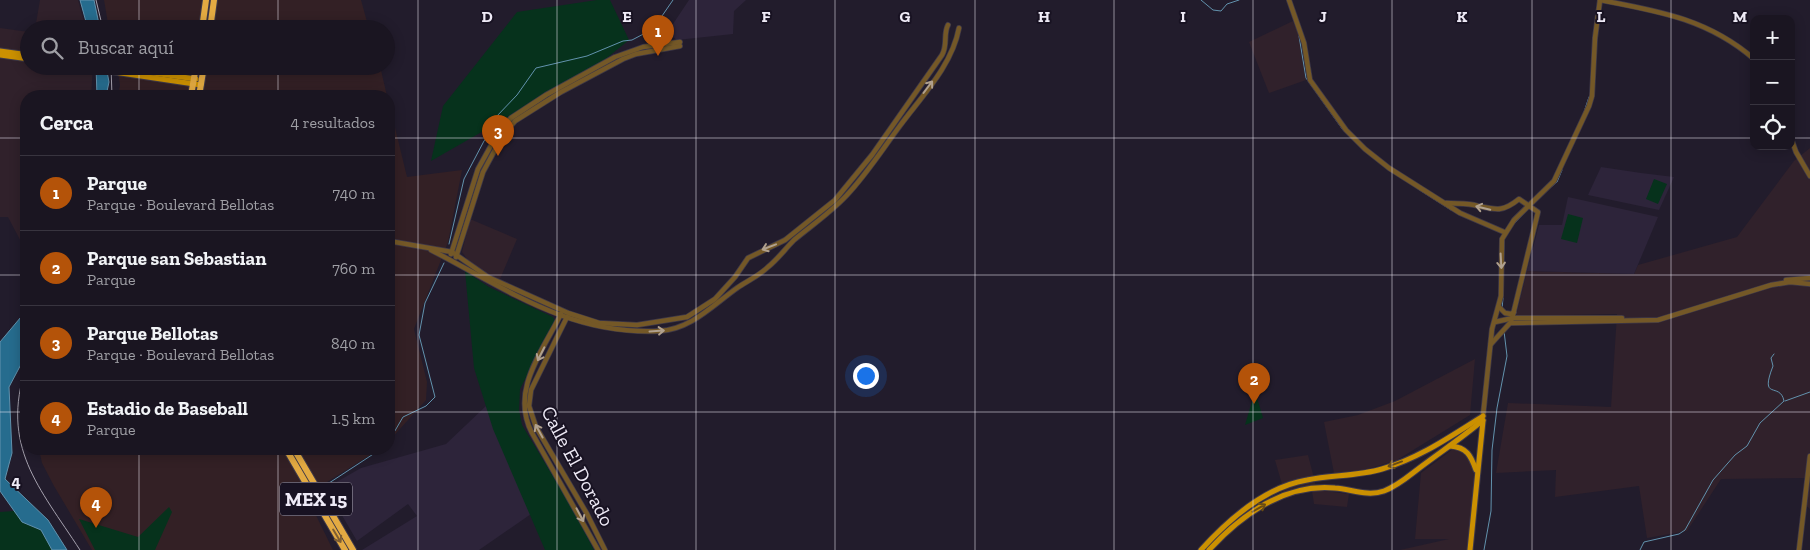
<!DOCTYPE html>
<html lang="es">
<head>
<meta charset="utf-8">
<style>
  :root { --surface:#1a1521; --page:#27222e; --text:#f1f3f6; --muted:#9f9fa5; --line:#38343f; --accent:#b45309 }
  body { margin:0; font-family:"Zilla Slab",serif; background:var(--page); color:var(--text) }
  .controls { position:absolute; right:15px; top:15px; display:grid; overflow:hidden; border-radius:10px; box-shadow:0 2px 12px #0003 }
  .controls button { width:45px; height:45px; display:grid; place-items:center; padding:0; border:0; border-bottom:1px solid var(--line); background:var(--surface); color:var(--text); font:25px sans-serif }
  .you { position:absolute; left:865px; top:375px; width:18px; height:18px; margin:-12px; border:4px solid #fff; border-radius:50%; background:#1a73e8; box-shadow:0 0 0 8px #1a73e833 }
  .badge { display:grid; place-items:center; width:32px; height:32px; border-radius:50%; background:var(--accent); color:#fff; font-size:16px; font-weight:700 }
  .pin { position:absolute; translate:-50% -41px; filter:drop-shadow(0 1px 2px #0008) }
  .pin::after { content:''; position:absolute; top:26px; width:18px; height:15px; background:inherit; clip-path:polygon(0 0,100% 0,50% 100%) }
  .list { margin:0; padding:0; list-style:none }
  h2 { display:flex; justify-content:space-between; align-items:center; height:65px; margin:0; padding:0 20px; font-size:21px }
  h2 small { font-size:16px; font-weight:400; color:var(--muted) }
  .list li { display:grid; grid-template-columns:32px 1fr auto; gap:15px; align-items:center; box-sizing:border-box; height:75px; padding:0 20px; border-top:1px solid var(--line) }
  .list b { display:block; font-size:19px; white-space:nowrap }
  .list p { margin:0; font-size:16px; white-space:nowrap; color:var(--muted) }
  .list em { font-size:16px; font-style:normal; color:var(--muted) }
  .icon { flex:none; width:28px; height:28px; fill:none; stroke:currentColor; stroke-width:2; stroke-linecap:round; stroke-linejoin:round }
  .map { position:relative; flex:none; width:1810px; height:550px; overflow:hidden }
  .search { position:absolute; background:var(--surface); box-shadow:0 2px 12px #0003; left:20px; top:20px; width:375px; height:55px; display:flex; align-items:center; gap:12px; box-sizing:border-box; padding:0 18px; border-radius:28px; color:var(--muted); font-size:19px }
  .panel { position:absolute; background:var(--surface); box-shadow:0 2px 12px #0003; left:20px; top:90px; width:375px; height:365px; border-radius:20px }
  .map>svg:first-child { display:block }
  .commercial { fill:#30212b }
  .industrial { fill:#332025 }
  .built { fill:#2d243a }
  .green { fill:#06321c }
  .water { fill:#266c8e; stroke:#6292ad }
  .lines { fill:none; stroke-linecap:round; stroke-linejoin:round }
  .stream { stroke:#6292ad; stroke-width:1 }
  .minor-casing { stroke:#3f3948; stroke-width:6 }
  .major-casing { stroke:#3f3948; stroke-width:7 }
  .highway-casing { stroke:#3f3948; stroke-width:8 }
  .minor { stroke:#745827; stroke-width:4.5 }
  .major { stroke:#cb9001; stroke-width:5 }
  .highway { stroke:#e3aa42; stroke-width:6 }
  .rail { stroke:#a6a2af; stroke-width:1 }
  .oneway { stroke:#b1a18e }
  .oneway2 { stroke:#694b13 }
  .oneway3 { stroke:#7e5e32 }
  .grid { fill:none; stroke:#eeeaf6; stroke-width:1; stroke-opacity:0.55 }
  .labels { text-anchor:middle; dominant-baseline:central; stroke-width:4; stroke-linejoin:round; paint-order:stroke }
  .shield { fill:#181222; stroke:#aea9b6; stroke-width:1 }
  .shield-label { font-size:19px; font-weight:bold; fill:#eeeaf6 }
  .street-label { font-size:20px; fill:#eeeaf6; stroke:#181222 }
  .grid-label { font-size:16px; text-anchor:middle; font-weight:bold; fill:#eeeaf6; stroke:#181222; stroke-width:4; stroke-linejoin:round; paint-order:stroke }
</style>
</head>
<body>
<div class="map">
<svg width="1810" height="550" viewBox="0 0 1810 550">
  <rect width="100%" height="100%" fill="#221c2c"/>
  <g class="commercial">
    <path d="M40,0H78L86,29H35Z"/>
    <path d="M1293,21L1298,32L1306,80L1269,93L1249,42Z"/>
    <path d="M0,28L29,32V66H93L91,96H26V251L8,217H0Z"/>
    <path d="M1810,148V509L1802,502L1805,478L1721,479L1687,531L1647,538L1639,486L1555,497L1556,470L1496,473L1508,403L1611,407L1617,314L1516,316L1527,271L1634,274L1638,265L1737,237L1794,161Z"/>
    <path d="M470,219L517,239L500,279L487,275L470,263L462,252Z"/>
    <path d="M1475,359L1470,415L1397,460L1365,470L1334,473L1324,422L1358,415L1395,401Z"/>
    <path d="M1453,449L1464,452L1476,469L1467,550H1400L1449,539H1415L1421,473Z"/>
    <path d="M1308,455L1317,490L1349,494L1347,507L1314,504L1312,491L1286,498L1275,460Z"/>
  </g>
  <g class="industrial">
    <path d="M104,0H361L369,29H109Z"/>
    <path d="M117,66H380L387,96H118L120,85Z"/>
    <path d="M389,103L407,177L462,170L448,242L414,329L427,382L426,400L389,441Z"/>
    <path d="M39,449H380L306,495L333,550H92L54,486L42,463Z"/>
  </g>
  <g class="built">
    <path d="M689,0H746L734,11L733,34L677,40L667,33Z"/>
    <path d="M1601,167L1641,173L1674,177L1659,210L1588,195Z"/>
    <path d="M1568,197L1658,217L1634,274L1527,271L1539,225H1562Z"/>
    <path d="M486,406L531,514L479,550H362L417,516L408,504L357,541L326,488L361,468L446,444Z"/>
  </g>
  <g class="green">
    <path d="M597,0H610L629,40L597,66L431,161L443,106L517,12Z"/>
    <path d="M1654,179L1667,184L1658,204L1646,199Z"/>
    <path d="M1568,214L1583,218L1577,243L1561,239Z"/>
    <path d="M465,271L489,287L553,317L555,321L520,389L519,410L522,425L573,509L594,550H545L493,429L474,368Z"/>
    <path d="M1255,391L1263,418L1245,425Z"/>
    <path d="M169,507L172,512L155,550H95L79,519L138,537Z"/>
    <path d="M14,511L22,522L41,530L52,550H0V512Z"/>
  </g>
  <g class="water">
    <path d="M80,0H94L100,29H88Z"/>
    <path d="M96,66H106L109,82L106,96H97Z"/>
    <path d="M26,311V355L9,387L12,453L5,479L48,520L67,550H52L41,530L22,522L0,491V342Z"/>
  </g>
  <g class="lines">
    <g class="stream">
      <path d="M1201,0L1213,10L1221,11L1227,4L1239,0"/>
      <path d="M1299,36L1306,78L1343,130"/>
      <path d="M1583,115L1589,97"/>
      <path d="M1418,189L1451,210"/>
      <path d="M1545,192L1557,182L1562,170"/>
      <path d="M1514,224L1528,209"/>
      <path d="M449,244L464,179L484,141L491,132L496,117L517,95L536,68L587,56L623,41L632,40L653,29L673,0"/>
      <path d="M1503,286L1504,240"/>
      <path d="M1502,309L1503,298"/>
      <path d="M1785,401L1810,392"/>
      <path d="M389,441L403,417L426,406L435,397L419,335L425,303L444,263"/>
      <path d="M323,487L381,449"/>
      <path d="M1484,550L1491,511L1492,450L1497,408L1507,356L1504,331"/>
      <path d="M1640,550L1644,542L1679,534L1685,530L1713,480L1735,455L1747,446L1760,423L1784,401C1780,381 1759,402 1773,366L1771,358L1774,354"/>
    </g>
    <defs>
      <g id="minor">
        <path d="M1289,0L1304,43L1310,80L1346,130L1365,149L1389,168L1460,213L1504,232"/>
        <path d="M1600,0C1658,11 1708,19 1754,59"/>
        <path d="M1791,138L1796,152L1810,176"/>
        <path d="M1446,203C1457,204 1468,203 1478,206C1497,210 1503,212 1519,199L1538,212L1512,319"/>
        <path d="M389,241L452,252L488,277L568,313L599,323L637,325L687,317L715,299L735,277L748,258L785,240L835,200L872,155L942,55C948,45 943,34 948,25"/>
        <path d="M431,250C507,289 569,335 659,331C690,330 713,305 737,288C747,281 759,276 768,267C778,259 785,249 794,240C812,225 830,213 846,196C866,175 882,150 899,127C921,97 952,66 959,28"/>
        <path d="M451,254L478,169L498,133L511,118L546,95L615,57L643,47L680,42"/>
        <path d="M456,257L483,172L503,135L515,121L561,92L623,59L636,54L680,46"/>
        <path d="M1786,280L1810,278"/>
        <path d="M1499,307L1505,313L1511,314L1514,312"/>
        <path d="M561,314C542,352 510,391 532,433L598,550"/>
        <path d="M567,317L531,390L529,406L536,427L587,514L605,550"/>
        <path d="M1495,322L1513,318H1622"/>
        <path d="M1491,344L1510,323L1658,320L1771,285L1790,282L1810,284"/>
        <path d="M1483,416L1492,329L1501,296L1502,239L1514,220L1554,181L1589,106L1592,96L1595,38L1600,0"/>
        <path d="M1799,550L1810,456"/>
      </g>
      <g id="major">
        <path d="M0,51L29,55"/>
        <path d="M0,55L29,59"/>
        <path d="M74,66L201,85"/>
        <path d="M103,66L196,79"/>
        <path d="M1450,446C1467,447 1471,456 1476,470"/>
        <path d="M1201,550C1228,520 1265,487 1307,480C1332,475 1358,476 1382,469C1420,458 1451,436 1483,416"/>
        <path d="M1209,550C1241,515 1285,483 1335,488C1351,489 1367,497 1384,491C1398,486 1410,475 1422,466C1442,451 1463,437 1483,420"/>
        <path d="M1470,550L1483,421"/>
      </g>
      <g id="highway">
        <path d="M202,29L206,0"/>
        <path d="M210,29L214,0"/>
        <path d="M191,96L196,66"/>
        <path d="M199,96L204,66"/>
        <path d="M286,449L345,550"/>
        <path d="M294,449L353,550"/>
      </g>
    </defs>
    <use href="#minor" class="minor-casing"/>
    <use href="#major" class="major-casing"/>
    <use href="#highway" class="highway-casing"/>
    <use href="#minor" class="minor"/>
    <use href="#major" class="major"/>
    <use href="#highway" class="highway"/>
    <g class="rail">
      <path d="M96,0L103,29"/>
      <path d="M111,66L112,96"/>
      <path d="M26,367C0,446 39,487 80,550"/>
    </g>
  </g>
  <defs><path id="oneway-shaft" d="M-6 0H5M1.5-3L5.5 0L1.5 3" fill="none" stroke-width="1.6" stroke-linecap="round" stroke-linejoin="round" transform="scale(1.25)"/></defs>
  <g class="oneway">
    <use href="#oneway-shaft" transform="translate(928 87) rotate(-53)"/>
    <use href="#oneway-shaft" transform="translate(1483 208) rotate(-166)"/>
    <use href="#oneway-shaft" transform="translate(769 247) rotate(159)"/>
    <use href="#oneway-shaft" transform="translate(1501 261) rotate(87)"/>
    <use href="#oneway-shaft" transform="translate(657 331) rotate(-4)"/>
    <use href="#oneway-shaft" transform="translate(541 354) rotate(117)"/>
    <use href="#oneway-shaft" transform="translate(539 431) rotate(-119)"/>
    <use href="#oneway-shaft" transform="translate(580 515) rotate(62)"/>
  </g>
  <g class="oneway2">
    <use href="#oneway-shaft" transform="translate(1395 464) rotate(160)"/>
    <use href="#oneway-shaft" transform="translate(1259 508) rotate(-30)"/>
  </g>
  <use class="oneway3" href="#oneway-shaft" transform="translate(337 536) rotate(59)"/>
  <path class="grid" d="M139,0V29M278,0V29M418,0V550M557,0V550M696,0V550M835,0V550M975,0V550M1114,0V550M1253,0V550M1392,0V550M1532,0V550M1671,0V550M139,66V96M278,66V96M0,138H26M389,138H1754M1791,138H1810M0,275H26M389,275H1810M0,412H26M389,412H1810M139,449V550M278,449V550"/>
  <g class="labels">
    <rect class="shield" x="280" y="482.5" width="72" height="33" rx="4"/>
    <g class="shield-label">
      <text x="316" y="499">MEX 15</text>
    </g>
    <g class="street-label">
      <text transform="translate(578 466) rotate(62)">Calle El Dorado</text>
    </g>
  </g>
  <g class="grid-label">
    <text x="487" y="22">D</text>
    <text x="627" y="22">E</text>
    <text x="766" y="22">F</text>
    <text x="905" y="22">G</text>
    <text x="1044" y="22">H</text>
    <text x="1183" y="22">I</text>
    <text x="1323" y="22">J</text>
    <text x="1462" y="22">K</text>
    <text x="1601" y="22">L</text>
    <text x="1740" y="22">M</text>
    <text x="16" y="487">4</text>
  </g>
</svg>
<div class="controls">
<button>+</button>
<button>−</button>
<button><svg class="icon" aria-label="locate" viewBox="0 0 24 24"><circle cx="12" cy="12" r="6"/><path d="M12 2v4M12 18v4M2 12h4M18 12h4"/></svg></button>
</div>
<div class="you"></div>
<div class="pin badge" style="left:658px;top:56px">1</div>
<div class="pin badge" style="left:1254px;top:404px">2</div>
<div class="pin badge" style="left:498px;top:156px">3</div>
<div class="pin badge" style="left:96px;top:528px">4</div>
<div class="search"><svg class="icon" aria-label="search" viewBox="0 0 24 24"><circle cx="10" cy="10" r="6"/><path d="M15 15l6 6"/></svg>Buscar aquí</div>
<section class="panel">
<h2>Cerca<small>4 resultados</small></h2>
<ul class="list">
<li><span class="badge">1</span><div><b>Parque</b><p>Parque · Boulevard Bellotas</p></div><em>740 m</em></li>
<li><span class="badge">2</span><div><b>Parque san Sebastian</b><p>Parque</p></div><em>760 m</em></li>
<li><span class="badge">3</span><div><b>Parque Bellotas</b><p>Parque · Boulevard Bellotas</p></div><em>840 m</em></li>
<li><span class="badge">4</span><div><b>Estadio de Baseball</b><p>Parque</p></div><em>1.5 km</em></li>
</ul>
</section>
</div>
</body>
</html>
